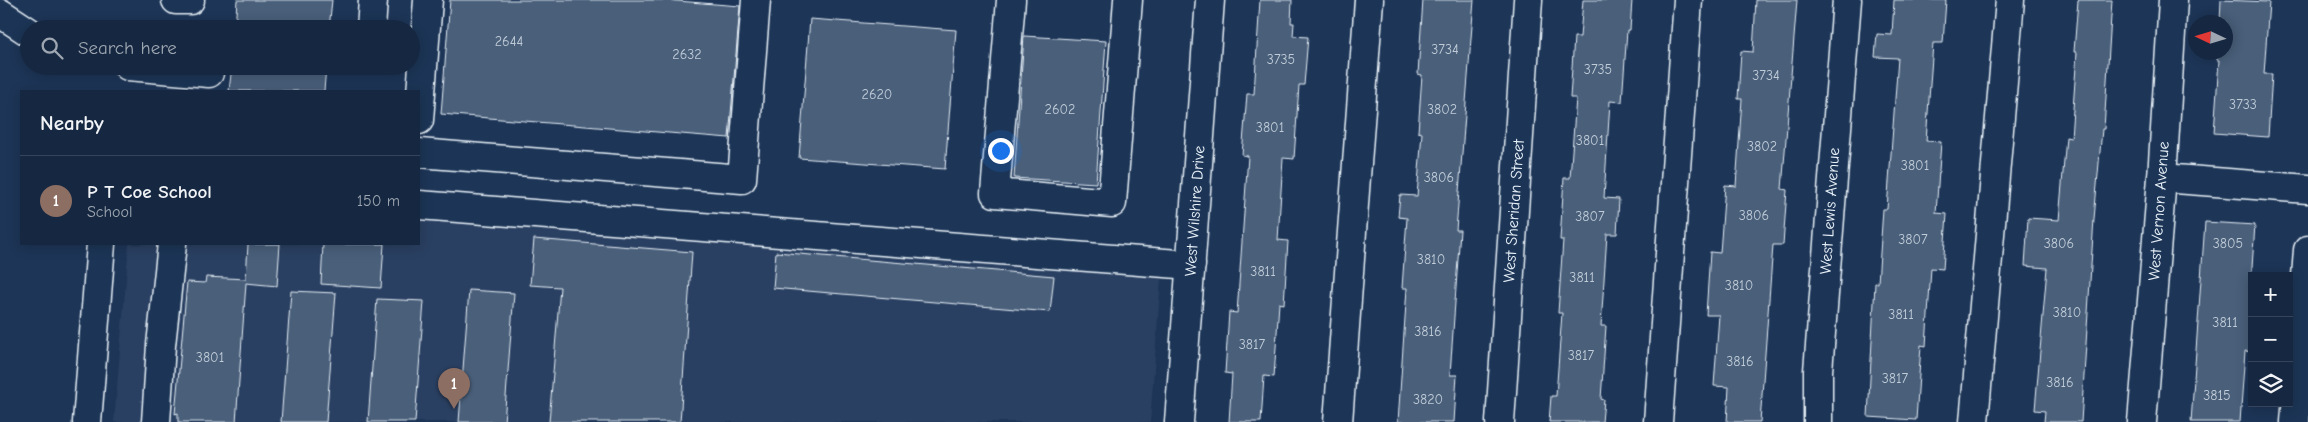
<!DOCTYPE html>
<html lang="en">
<head>
<meta charset="utf-8">
<style>
  :root { --surface:#162841; --page:#1f3048; --text:#f1f3f6; --muted:#9ea6b1; --line:#35445a; --accent:#bca0f2 }
  body { margin:0; font-family:"Comic Neue",sans-serif; background:var(--page); color:var(--text) }
  .controls { position:absolute; right:15px; bottom:15px; display:grid; overflow:hidden; border-radius:0px; box-shadow:0 2px 12px #0003 }
  .controls button { width:45px; height:45px; display:grid; place-items:center; padding:0; border:0; border-bottom:1px solid var(--line); background:var(--surface); color:var(--text); font:25px sans-serif }
  .compass { position:absolute; left:2188px; top:15px; width:45px; height:45px; border-radius:50%; background:var(--surface); box-shadow:0 2px 12px #0003; rotate:274deg }
  .you { position:absolute; left:1000px; top:150px; width:18px; height:18px; margin:-12px; border:4px solid #fff; border-radius:50%; background:#1a73e8; box-shadow:0 0 0 8px #1a73e833 }
  .badge { display:grid; place-items:center; width:32px; height:32px; border-radius:50%; background:var(--accent); color:#fff; font-size:16px; font-weight:700 }
  .pin { position:absolute; translate:-50% -41px; filter:drop-shadow(0 1px 2px #0008) }
  .pin::after { content:''; position:absolute; top:26px; width:18px; height:15px; background:inherit; clip-path:polygon(0 0,100% 0,50% 100%) }
  .list { margin:0; padding:0; list-style:none }
  h2 { display:flex; justify-content:space-between; align-items:center; height:65px; margin:0; padding:0 20px; font-size:21px }
  h2 small { font-size:16px; font-weight:400; color:var(--muted) }
  .list li { display:grid; grid-template-columns:32px 1fr auto; gap:15px; align-items:center; box-sizing:border-box; height:90px; padding:0 20px; border-top:1px solid var(--line) }
  .list b { display:block; font-size:19px; white-space:nowrap }
  .list p { margin:0; font-size:16px; white-space:nowrap; color:var(--muted) }
  .list em { font-size:16px; font-style:normal; color:var(--muted) }
  .icon { flex:none; width:28px; height:28px; fill:none; stroke:currentColor; stroke-width:2; stroke-linecap:round; stroke-linejoin:round }
  .map { position:relative; flex:none; width:2308px; height:422px; overflow:hidden }
  .search { position:absolute; background:var(--surface); box-shadow:0 2px 12px #0003; left:20px; top:20px; width:400px; height:55px; display:flex; align-items:center; gap:12px; box-sizing:border-box; padding:0 18px; border-radius:28px; color:var(--muted); font-size:19px }
  .panel { position:absolute; background:var(--surface); box-shadow:0 2px 12px #0003; left:20px; top:90px; width:400px; height:155px; border-radius:0px }
  .map>svg:first-child { display:block }
  .built { fill:#2a4162 }
  .building { fill:#495e7a; stroke:#e8f1f8 }
  .lines { fill:none; stroke-linecap:round; stroke-linejoin:round }
  .minor-casing { stroke:#e8f1f8; stroke-width:31 }
  .minor { stroke:#1d3557; stroke-width:28 }
  .labels { text-anchor:middle; dominant-baseline:central; stroke-width:4.5; stroke-linejoin:round; paint-order:stroke }
  .number-label { font-size:14px; fill:#c0ccd8 }
  .street-label { font-size:16px; fill:#e8f1f8; stroke:#1d3557 }
</style>
</head>
<body>
<div class="map">
<svg width="2308" height="422" viewBox="0 0 2308 422">
  <rect width="100%" height="100%" fill="#1d3557"/>
  <filter id="ink" filterUnits="userSpaceOnUse"><feTurbulence type="fractalNoise" baseFrequency=".02" numOctaves="2"/><feDisplacementMap in="SourceGraphic" scale="10" xChannelSelector="R" yChannelSelector="G"/><feConvolveMatrix kernelMatrix="1 2 1 2 8 2 1 2 1" color-interpolation-filters="sRGB"/></filter>
  <g filter="url(#ink)">
    <path class="built" d="M419,209L1161,278L1150,422H114L129,244H419Z"/>
    <g class="building">
      <path d="M237,0H332L329,29H235Z"/>
      <path d="M450,0H664L740,6L729,138L441,114Z"/>
      <path d="M1260,0H1292L1291,23H1294L1293,36L1308,37L1304,85H1299L1294,159L1283,158L1278,240L1288,241L1284,304L1279,303L1274,377L1264,376L1261,422H1229L1232,374L1225,373L1229,312L1237,313L1248,156L1242,155L1247,94H1254Z"/>
      <path d="M1423,0H1474L1456,230H1460L1450,375H1457L1454,422H1398L1407,288H1402L1407,218L1398,217L1400,195L1417,196L1422,133L1418,132L1422,75L1418,74Z"/>
      <path d="M1583,0H1632L1630,30H1627L1622,102L1610,101L1604,198L1619,199L1617,234H1607L1601,326H1606L1601,399L1604,400L1602,422H1549L1551,396H1556L1562,313H1558L1563,240H1560L1564,178H1570L1576,98H1570L1574,37H1580Z"/>
      <path d="M1756,0H1797L1782,189L1787,190L1783,245H1773L1760,422H1727L1729,387L1714,386L1719,315H1706L1710,252L1720,253L1725,185L1736,186L1742,99H1738L1741,51L1753,52Z"/>
      <path d="M1894,0H1946L1943,43H1933L1926,141L1941,142L1936,213L1947,214L1943,269L1931,268L1926,346L1921,345L1916,420L1868,417L1875,283H1878L1883,209H1887L1898,58L1875,57L1877,34L1892,35Z"/>
      <path d="M2078,0H2112L2104,129H2102L2094,219L2081,422H2044L2045,411L2035,410L2047,268L2025,266L2028,218L2059,220L2066,137L2071,138L2077,52H2074Z"/>
      <path d="M2221,0L2269,2L2264,74H2272L2268,137L2214,133L2219,60H2217L2218,52H2226V22H2220Z"/>
      <path d="M810,19L956,30L945,169L799,158Z"/>
      <path d="M1024,36L1106,41L1096,183L1014,178Z"/>
      <path d="M232,66H326L324,91H229Z"/>
      <path d="M2205,222L2255,225L2250,295L2252,296V352L2245,351L2240,422H2191Z"/>
      <path d="M534,239L692,252L680,422H549L560,287L530,285Z"/>
      <path d="M248,244H280L277,286L246,283L236,422H178V413L175,414L187,282L205,283L206,277L246,279Z"/>
      <path d="M323,244H384L381,288L321,284Z"/>
      <path d="M776,252L1054,276L1050,312L773,288Z"/>
      <path d="M469,290L514,293L504,422H459Z"/>
      <path d="M291,291L336,293L326,422H281Z"/>
      <path d="M377,299L424,301L415,422H368Z"/>
    </g>
    <g class="lines">
      <defs>
        <g id="minor">
          <path d="M176,0H190"/>
          <path d="M1011,0L995,193L1112,203L1128,0"/>
          <path d="M0,13L29,32"/>
          <path d="M371,29L373,0"/>
          <path d="M128,66L209,73"/>
          <path d="M419,120L428,0"/>
          <path d="M419,153L742,179L756,0"/>
          <path d="M2162,178L2308,189"/>
          <path d="M419,205L1191,265"/>
          <path d="M87,422L101,244"/>
          <path d="M156,422L161,345L172,244"/>
          <path d="M1179,422L1210,0"/>
          <path d="M1338,422L1369,0"/>
          <path d="M1500,422L1528,0"/>
          <path d="M1658,422L1688,0"/>
          <path d="M1818,422V371L1847,0"/>
          <path d="M1974,422L2010,0"/>
          <path d="M2142,422L2162,178L2173,0"/>
          <path d="M2295,422L2308,250"/>
        </g>
      </defs>
      <use href="#minor" class="minor-casing"/>
      <use href="#minor" class="minor"/>
    </g>
  </g>
  <g class="labels">
    <g class="number-label">
      <text x="509" y="41">2644</text>
      <text x="1445" y="49">3734</text>
      <text x="687" y="54">2632</text>
      <text x="1281" y="59">3735</text>
      <text x="1598" y="69">3735</text>
      <text x="1766" y="75">3734</text>
      <text x="877" y="94">2620</text>
      <text x="2243" y="104">3733</text>
      <text x="1060" y="109">2602</text>
      <text x="1442" y="109">3802</text>
      <text x="1270" y="127">3801</text>
      <text x="1590" y="140">3801</text>
      <text x="1762" y="146">3802</text>
      <text x="1915" y="165">3801</text>
      <text x="1439" y="177">3806</text>
      <text x="1754" y="215">3806</text>
      <text x="1590" y="216">3807</text>
      <text x="1913" y="239">3807</text>
      <text x="2059" y="243">3806</text>
      <text x="2228" y="243">3805</text>
      <text x="1431" y="259">3810</text>
      <text x="1263" y="271">3811</text>
      <text x="1582" y="277">3811</text>
      <text x="1739" y="285">3810</text>
      <text x="2067" y="312">3810</text>
      <text x="1901" y="314">3811</text>
      <text x="2225" y="322">3811</text>
      <text x="1428" y="331">3816</text>
      <text x="1252" y="344">3817</text>
      <text x="1581" y="355">3817</text>
      <text x="210" y="357">3801</text>
      <text x="1740" y="361">3816</text>
      <text x="1895" y="378">3817</text>
      <text x="2060" y="382">3816</text>
      <text x="2217" y="395">3815</text>
      <text x="1428" y="399">3820</text>
    </g>
    <g class="street-label">
      <text transform="translate(1195 211) rotate(-86)">West Wilshire Drive</text>
      <text transform="translate(1514 211) rotate(-86)">West Sheridan Street</text>
      <text transform="translate(1830 211) rotate(-86)">West Lewis Avenue</text>
      <text transform="translate(2159 211) rotate(-86)">West Vernon Avenue</text>
    </g>
  </g>
</svg>
<div class="controls">
<button>+</button>
<button>−</button>
<button><svg class="icon" aria-label="layers" viewBox="0 0 24 24"><path d="M12 4l9 5-9 5-9-5zM3 14l9 5 9-5"/></svg></button>
</div>
<svg class="compass" viewBox="-18 -18 36 36"><path d="M0-13l5 13h-10z" fill="#e53935"/><path d="M0 13l5-13h-10z" fill="#9ea6b1"/></svg>
<div class="you"></div>
<div class="pin badge" style="left:454px;top:409px;background:#8d6e63">1</div>
<div class="search"><svg class="icon" aria-label="search" viewBox="0 0 24 24"><circle cx="10" cy="10" r="6"/><path d="M15 15l6 6"/></svg>Search here</div>
<section class="panel">
<h2>Nearby<small></small></h2>
<ul class="list">
<li><span class="badge" style="background:#8d6e63">1</span><div><b>P T Coe School</b><p>School</p></div><em>150 m</em></li>
</ul>
</section>
</div>
</body>
</html>
